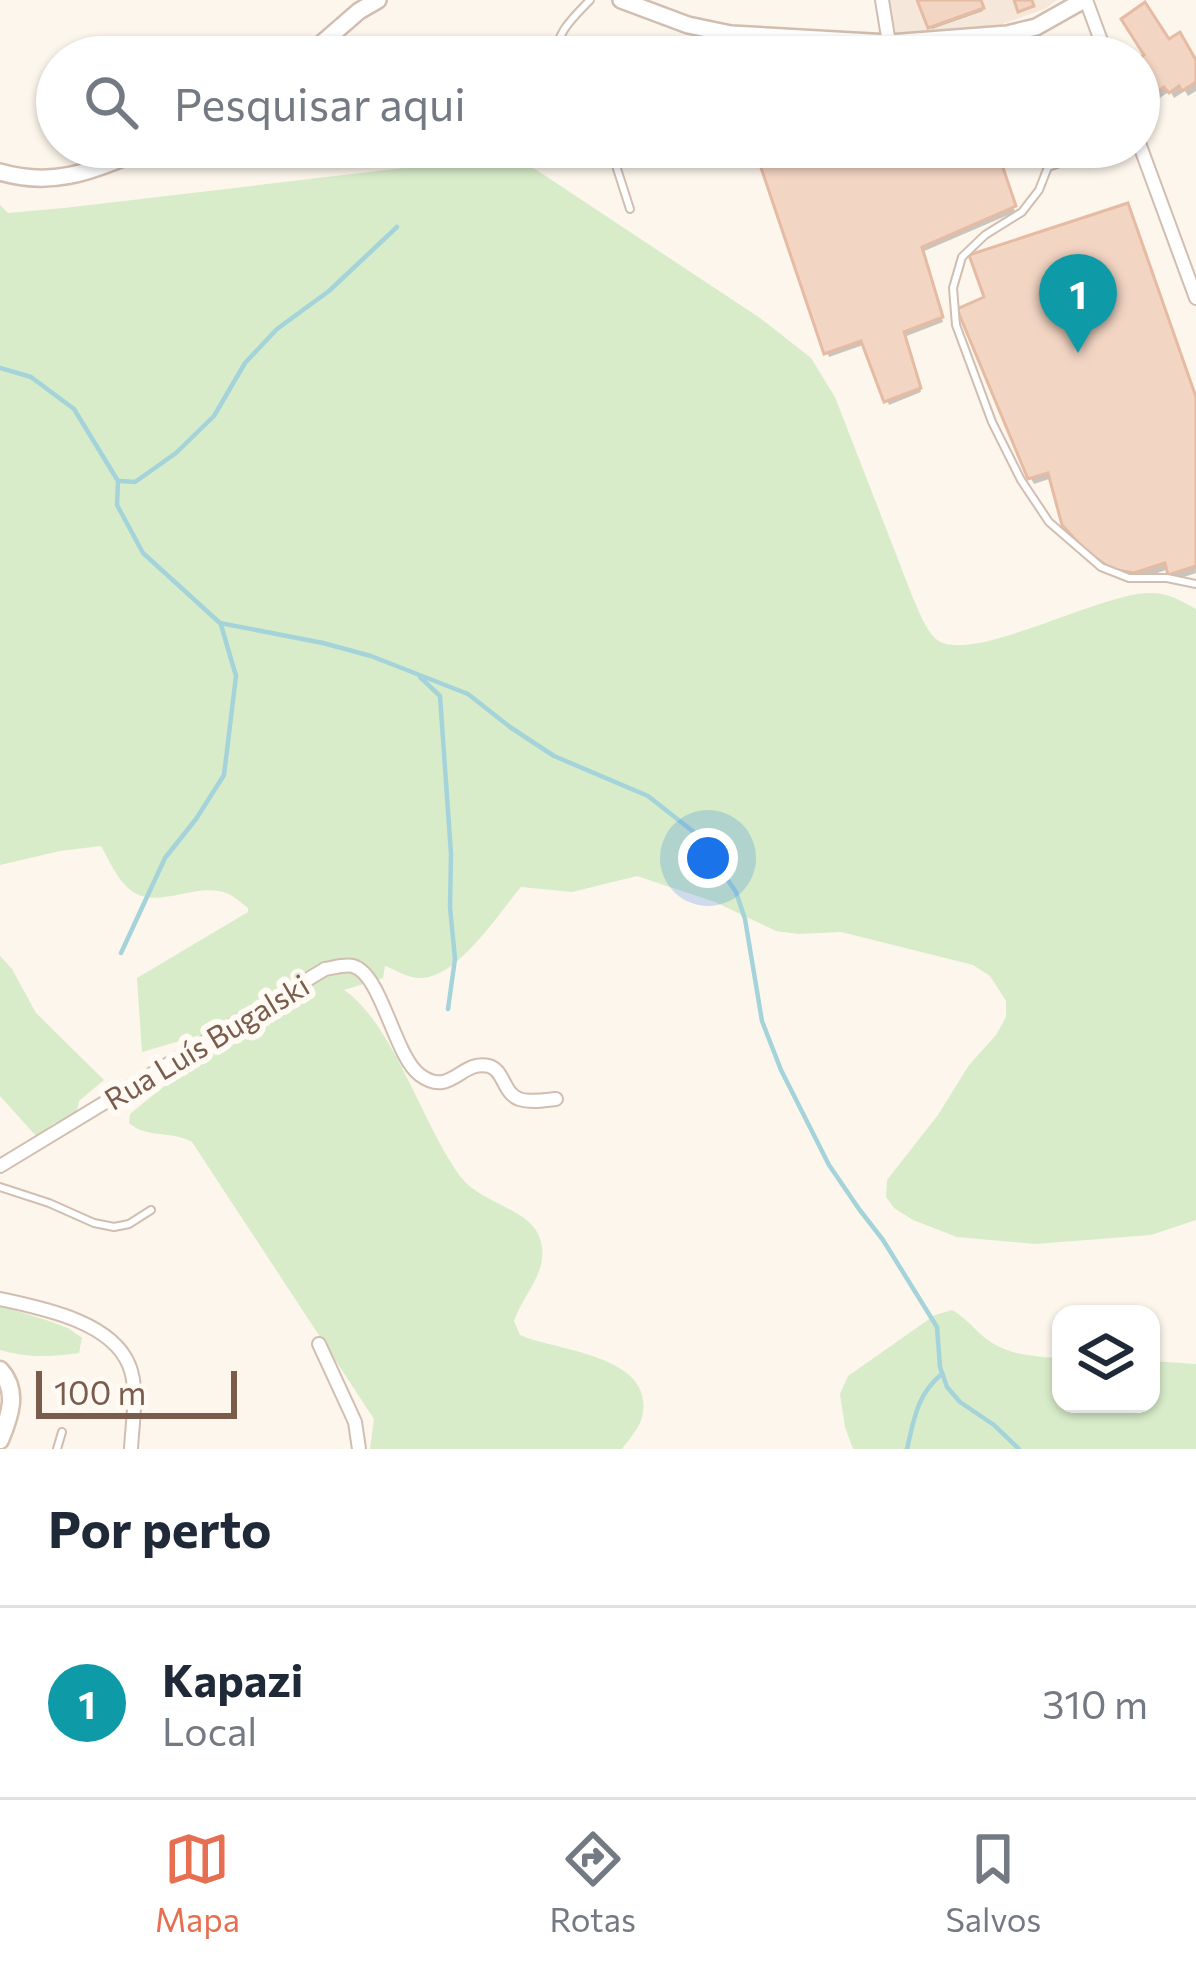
<!DOCTYPE html>
<html lang="pt">
<head>
<meta charset="utf-8">
<style>
  :root { --surface:#fff; --page:#f2f2f3; --text:#1f2937; --muted:#747a83; --line:#e0e1e3; --accent:#e76f51 }
  body { margin:0; font-family:Commissioner,sans-serif; background:var(--page); color:var(--text) }
  .controls { position:absolute; right:36px; bottom:36px; display:grid; overflow:hidden; border-radius:24px; box-shadow:0 3px 9px #0004 }
  .controls button { width:108px; height:108px; display:grid; place-items:center; padding:0; border:0; border-bottom:3px solid var(--line); background:var(--surface); color:var(--text); font:60px sans-serif }
  .scale { position:absolute; left:36px; bottom:30px; width:201px; box-sizing:border-box; padding-left:12px; border:6px solid #7a5c4d; border-top:0; font-size:33px; line-height:42px; white-space:nowrap; color:#7a5c4d; -webkit-text-stroke:9px #fffaf3; paint-order:stroke }
  .you { position:absolute; left:708px; top:858px; width:42px; height:42px; margin:-30px; border:9px solid #fff; border-radius:50%; background:#1a73e8; box-shadow:0 0 0 18px #1a73e833 }
  .badge { display:grid; place-items:center; width:78px; height:78px; border-radius:50%; background:var(--accent); color:#fff; font-size:39px; font-weight:700 }
  .pin { position:absolute; translate:-50% -99px; filter:drop-shadow(0 3px 6px #0008) }
  .pin::after { content:''; position:absolute; top:63px; width:42px; height:36px; background:inherit; clip-path:polygon(0 0,100% 0,50% 100%) }
  .list { margin:0; padding:0; list-style:none }
  h2 { display:flex; justify-content:space-between; align-items:center; height:156px; margin:0; padding:0 48px; font-size:51px }
  h2 small { font-size:39px; font-weight:400; color:var(--muted) }
  .list li { display:grid; grid-template-columns:78px 1fr auto; gap:36px; align-items:center; box-sizing:border-box; height:192px; padding:0 48px; border-top:3px solid var(--line) }
  .list b { display:block; font-size:45px; white-space:nowrap }
  .list p { margin:0; font-size:39px; white-space:nowrap; color:var(--muted) }
  .list em { font-size:39px; font-style:normal; color:var(--muted) }
  .icon { flex:none; width:66px; height:66px; fill:none; stroke:currentColor; stroke-width:2; stroke-linecap:round; stroke-linejoin:round }
  .map { position:relative; flex:none; width:1196px; height:1449px; overflow:hidden }
  .search { position:absolute; background:var(--surface); box-shadow:0 3px 9px #0004; left:36px; right:36px; top:36px; height:132px; display:flex; align-items:center; gap:30px; box-sizing:border-box; padding:0 42px; border-radius:66px; color:var(--muted); font-size:45px }
  .sheet { height:348px; background:var(--surface) }
  nav { display:flex; justify-content:space-around; align-items:center; box-sizing:border-box; height:168px; border-top:3px solid var(--line); background:var(--surface); font-size:33px; color:var(--muted) }
  nav a { display:grid; justify-items:center; gap:6px }
  nav .on { color:var(--accent) }
  .map>svg:first-child { display:block }
  .residential { fill:#f5e8da }
  .green { fill:#d8ecc9 }
  .shadow { fill:#0003 }
  .lines { fill:none; stroke-linecap:round; stroke-linejoin:round }
  .stream { stroke:#a5d3da; stroke-width:4.5 }
  .building { fill:#f3d5c3; stroke:#e6bba3; stroke-width:3 }
  .service-casing { stroke:#d1beb0; stroke-width:10 }
  .minor-casing { stroke:#d1beb0; stroke-width:16 }
  .tertiary-casing { stroke:#d1beb0; stroke-width:20 }
  .secondary-casing { stroke:#d6c0b0; stroke-width:21 }
  .service { stroke:#fff; stroke-width:6 }
  .minor { stroke:#fff; stroke-width:12 }
  .tertiary { stroke:#fff; stroke-width:15 }
  .secondary { stroke:#fff; stroke-width:16 }
  .labels { text-anchor:middle; dominant-baseline:central; stroke-width:12; stroke-linejoin:round; paint-order:stroke }
  .street-label { font-size:30px; fill:#7a5c4d; stroke:#fffaf3 }
</style>
</head>
<body>
<div class="map">
<svg width="1196" height="1449" viewBox="0 0 1196 1449">
  <rect width="100%" height="100%" fill="#fdf6ec"/>
  <path class="residential" d="M885,0H1057L1045,9L997,26L891,38Z"/>
  <g class="green">
    <path d="M480,159L514,161L535,169L760,318L811,358L835,397L913,598C919,611 925,629 936,639C969,667 1102,591 1152,593C1168,593 1182,601 1196,609V1220L1151,1235L1035,1244L957,1237L913,1220L894,1208L886,1197L887,1180L938,1115L969,1065L996,1035L1006,1017V1001L990,976L973,965L841,932L799,934L776,931L715,902L637,876L572,892L521,887C499,913 458,977 422,978C409,979 396,970 385,966L383,978L344,990C393,1023 423,1126 460,1176C481,1204 528,1208 539,1236C552,1269 524,1292 514,1321L520,1335C556,1351 657,1355 642,1417C639,1429 629,1439 622,1449H370L374,1419L192,1142C172,1130 147,1139 129,1123L130,1114L174,1078L282,1011L142,1052L137,978L248,912V908C240,902 232,894 223,892C191,883 154,912 128,888C116,877 109,860 101,846L60,851L0,865V205L8,213L64,208Z"/>
    <path d="M0,956L12,969L36,1013L104,1080L79,1101L75,1120L61,1126L54,1123L37,1137L0,1096Z"/>
    <path d="M0,1306L46,1320L68,1328L82,1338L79,1353C50,1357 28,1358 0,1350Z"/>
    <path d="M952,1310C965,1317 973,1328 984,1337C1006,1355 1033,1357 1061,1358V1404H1151V1361L1196,1364V1449H853L845,1427L840,1394L848,1376L935,1315Z"/>
  </g>
  <g class="shadow">
    <path d="M920,0H979L983,11L932,29Z"/>
    <path d="M1168,43L1196,66V91L1188,96L1185,91L1174,98L1170,91L1151,104L1139,84V62Z"/>
    <path d="M757,147H992L1015,212L922,252L943,322L904,337L921,392L889,405L866,344L829,357Z"/>
    <path d="M1196,400V573L1175,580L1169,569L1139,579L1118,575L1091,555L1069,532L1052,478L1034,484L1030,477Z"/>
  </g>
  <g class="lines">
    <g class="stream">
      <path d="M0,368L31,377L74,409L118,481L117,505L143,553L220,623L323,643L371,656L468,694L510,727L554,756L648,796L695,833L736,892L745,919L762,1021L781,1070L829,1165L859,1209L883,1240L937,1327L940,1367L947,1387L960,1402L994,1425L1019,1449"/>
      <path d="M120,481L135,482L176,453L214,416L245,363L277,329L329,291L397,227"/>
      <path d="M420,677L440,696L451,854L450,907L455,959L448,1009"/>
      <path d="M121,953L165,858L196,819L224,775L236,676L221,625"/>
      <path d="M907,1449C914,1419 917,1394 942,1374"/>
    </g>
  </g>
  <g class="building">
    <path d="M917,0H981L984,8L928,28Z"/>
    <path d="M1014,0H1032L1034,6L1018,12Z"/>
    <path d="M1145,2L1169,39L1180,32L1196,60V82L1182,91L1179,86L1169,93L1164,87L1145,99L1139,89V58L1144,55L1121,19Z"/>
    <path d="M754,147H996L1016,206L922,247L943,317L904,332L921,388L884,402L861,341L824,354Z"/>
    <path d="M1128,203L1196,397V566L1168,575L1165,563L1134,573L1111,569L1084,549L1062,525L1048,473L1028,479L957,309L984,297L969,255Z"/>
  </g>
  <g class="lines">
    <defs>
      <g id="service">
        <path d="M556,57C556,32 573,18 590,0"/>
        <path d="M610,147L630,209"/>
        <path d="M1046,147L1048,167L1107,147"/>
        <path d="M1048,167L1039,190L1022,212L985,235L962,257L953,288L956,325L992,422L1021,480L1049,522L1101,567L1129,578H1167L1196,584"/>
        <path d="M0,1187L49,1203L94,1223L114,1227L129,1224L151,1210"/>
        <path d="M57,1449L62,1432"/>
      </g>
      <g id="minor">
        <path d="M882,0L889,43"/>
        <path d="M1086,0L1107,57"/>
        <path d="M1139,143L1196,298"/>
        <path d="M0,1166L325,969C332,968 345,964 353,966C382,974 394,1056 420,1075C451,1098 461,1059 489,1066C504,1070 503,1093 519,1099C531,1103 545,1100 556,1099"/>
        <path d="M0,1299C41,1308 111,1321 129,1365C139,1389 132,1424 131,1449"/>
        <path d="M319,1344L355,1422L359,1449"/>
      </g>
      <g id="tertiary">
        <path d="M621,0L688,25L731,34L889,43L1007,34L1036,27L1084,0"/>
        <path d="M306,57L359,11L378,0"/>
        <path d="M0,172C58,189 97,168 150,147"/>
      </g>
      <path id="secondary" d="M0,1370C19,1391 10,1416 0,1440"/>
    </defs>
    <use href="#service" class="service-casing"/>
    <use href="#minor" class="minor-casing"/>
    <use href="#tertiary" class="tertiary-casing"/>
    <use href="#secondary" class="secondary-casing"/>
    <use href="#service" class="service"/>
    <use href="#minor" class="minor"/>
    <use href="#tertiary" class="tertiary"/>
    <use href="#secondary" class="secondary"/>
  </g>
  <g class="labels">
    <g class="street-label">
      <text transform="translate(206 1041) rotate(-31)">Rua Luís Bugalski</text>
    </g>
  </g>
</svg>
<div class="controls">
<button><svg class="icon" aria-label="layers" viewBox="0 0 24 24"><path d="M12 4l9 5-9 5-9-5zM3 14l9 5 9-5"/></svg></button>
</div>
<div class="scale">100 m</div>
<div class="you"></div>
<div class="pin badge" style="left:1078px;top:353px;background:#0f9aa8">1</div>
<div class="search"><svg class="icon" aria-label="search" viewBox="0 0 24 24"><circle cx="10" cy="10" r="6"/><path d="M15 15l6 6"/></svg>Pesquisar aqui</div>
</div>
<section class="sheet">
<h2>Por perto<small></small></h2>
<ul class="list">
<li><span class="badge" style="background:#0f9aa8">1</span><div><b>Kapazi</b><p>Local</p></div><em>310 m</em></li>
</ul>
</section>
<nav>
<a class="on"><svg class="icon" aria-label="map" viewBox="0 0 24 24"><path d="M3 6l6-2 6 2 6-2v14l-6 2-6-2-6 2zM9 4v14M15 6v14"/></svg>Mapa</a>
<a><svg class="icon" aria-label="directions" viewBox="0 0 24 24"><path d="M12 3l9 9-9 9-9-9zM9 14v-3h6M13 9l2 2-2 2"/></svg>Rotas</a>
<a><svg class="icon" aria-label="saved" viewBox="0 0 24 24"><path d="M7 4h10v16l-5-4-5 4z"/></svg>Salvos</a>
</nav>
</body>
</html>
